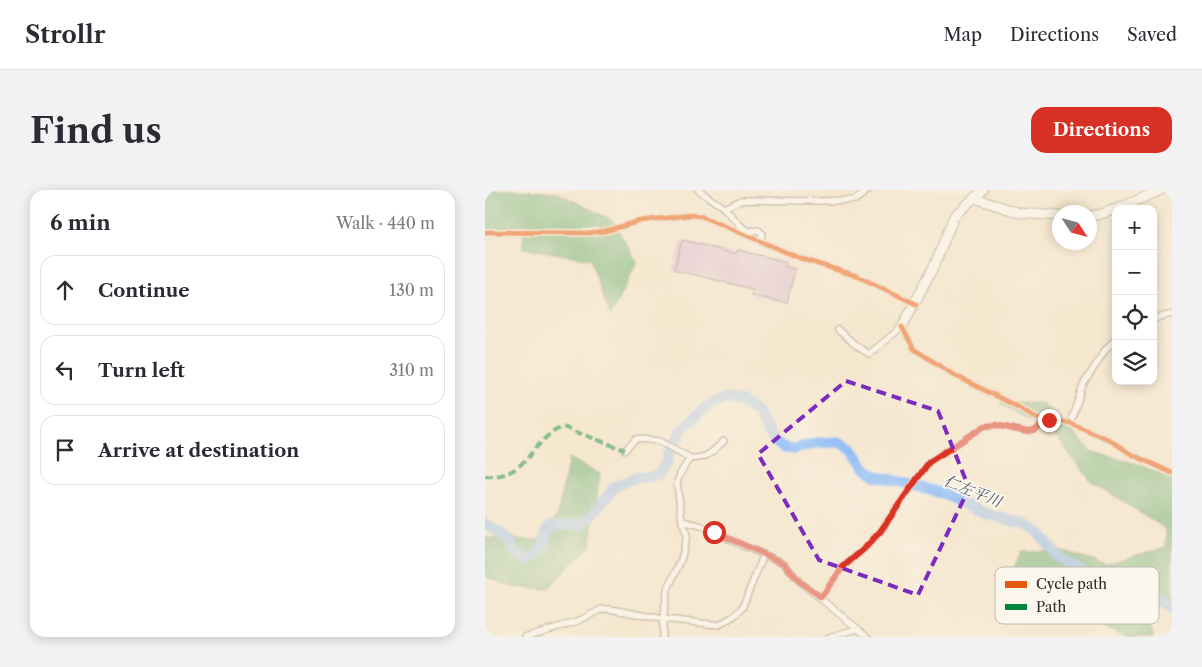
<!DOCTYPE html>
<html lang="en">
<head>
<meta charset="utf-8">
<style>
  :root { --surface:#fff; --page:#f2f2f3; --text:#2b2b33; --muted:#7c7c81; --line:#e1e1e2; --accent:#d93025 }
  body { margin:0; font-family:"Libre Caslon Text","Noto Serif JP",serif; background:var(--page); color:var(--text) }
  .controls { position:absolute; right:15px; top:15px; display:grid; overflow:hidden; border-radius:10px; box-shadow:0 2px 12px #0003 }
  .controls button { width:45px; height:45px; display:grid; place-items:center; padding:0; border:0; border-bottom:1px solid var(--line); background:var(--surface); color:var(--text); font:25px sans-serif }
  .compass { position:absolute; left:567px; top:15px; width:45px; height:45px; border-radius:50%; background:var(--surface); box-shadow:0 2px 12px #0003; rotate:126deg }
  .stop { position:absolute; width:15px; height:15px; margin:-11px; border:4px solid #d93025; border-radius:50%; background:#fff }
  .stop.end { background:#d93025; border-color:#fff; box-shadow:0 1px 5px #0008 }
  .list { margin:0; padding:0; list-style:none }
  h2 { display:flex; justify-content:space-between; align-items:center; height:65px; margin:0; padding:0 20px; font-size:21px }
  h2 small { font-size:16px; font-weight:400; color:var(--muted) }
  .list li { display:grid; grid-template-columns:32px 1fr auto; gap:15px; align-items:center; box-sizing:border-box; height:70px; margin:0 10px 10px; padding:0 10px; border:1px solid var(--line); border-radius:15px }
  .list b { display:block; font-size:19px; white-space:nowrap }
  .list em { font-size:16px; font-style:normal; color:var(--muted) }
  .icon { flex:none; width:28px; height:28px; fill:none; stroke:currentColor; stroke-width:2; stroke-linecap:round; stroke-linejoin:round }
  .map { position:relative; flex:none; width:687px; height:447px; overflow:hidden; border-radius:15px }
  header { display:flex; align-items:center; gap:30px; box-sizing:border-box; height:70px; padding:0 25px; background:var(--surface); border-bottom:1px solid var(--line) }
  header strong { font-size:24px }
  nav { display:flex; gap:28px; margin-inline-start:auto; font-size:18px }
  .intro { display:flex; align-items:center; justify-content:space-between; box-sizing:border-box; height:120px; padding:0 30px }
  h1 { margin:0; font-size:35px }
  .button { padding:12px 22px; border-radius:15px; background:var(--accent); color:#fff; font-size:18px; font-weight:700 }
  main { display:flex; gap:30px; padding:0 30px }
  aside { flex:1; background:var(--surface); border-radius:15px; box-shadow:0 2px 12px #0003 }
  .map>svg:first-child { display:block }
  .forest { fill:#6ab279; stroke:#4a6e52 }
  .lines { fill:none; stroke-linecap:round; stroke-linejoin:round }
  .river { stroke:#89baf5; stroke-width:11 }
  .building { fill:#d7b5da }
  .street-casing { stroke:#90897d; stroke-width:8 }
  .secondary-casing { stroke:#90897d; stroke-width:11 }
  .street { stroke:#fff; stroke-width:5.5 }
  .secondary { stroke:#fff; stroke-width:9 }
  .quiet { stroke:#00873e; stroke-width:4; stroke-dasharray:8 4; stroke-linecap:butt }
  .cycleway-casing { stroke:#fbf7ec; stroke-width:8 }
  .cycleway { stroke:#e8590c; stroke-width:5 }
  .route { stroke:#d93025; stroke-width:6 }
  .marked { fill:none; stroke:#7b2cbf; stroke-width:4; stroke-dasharray:10 6; stroke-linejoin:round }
  .labels { text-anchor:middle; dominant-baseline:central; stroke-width:4; stroke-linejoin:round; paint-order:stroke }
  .water-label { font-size:15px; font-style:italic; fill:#475668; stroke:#fbf7ec }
  .key { fill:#fbf7ec; stroke:#bdbab2; stroke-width:1 }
  .key-label { font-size:14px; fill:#2b2b2b }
</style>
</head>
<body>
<header>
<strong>Strollr</strong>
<nav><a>Map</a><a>Directions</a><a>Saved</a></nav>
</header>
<div class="intro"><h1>Find us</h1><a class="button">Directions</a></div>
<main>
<aside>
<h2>6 min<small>Walk · 440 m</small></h2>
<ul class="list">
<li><svg class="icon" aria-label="ahead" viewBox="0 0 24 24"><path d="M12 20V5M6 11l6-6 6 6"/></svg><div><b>Continue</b></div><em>130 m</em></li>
<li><svg class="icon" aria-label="left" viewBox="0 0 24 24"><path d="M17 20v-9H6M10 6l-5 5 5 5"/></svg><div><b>Turn left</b></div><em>310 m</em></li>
<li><svg class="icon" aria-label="arrive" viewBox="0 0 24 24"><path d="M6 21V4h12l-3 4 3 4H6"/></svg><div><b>Arrive at destination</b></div></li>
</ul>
</aside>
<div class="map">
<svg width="687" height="447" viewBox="0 0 687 447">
  <rect width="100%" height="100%" fill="#fbf7ec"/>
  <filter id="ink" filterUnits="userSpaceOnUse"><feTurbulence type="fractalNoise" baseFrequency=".02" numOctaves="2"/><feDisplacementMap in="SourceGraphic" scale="10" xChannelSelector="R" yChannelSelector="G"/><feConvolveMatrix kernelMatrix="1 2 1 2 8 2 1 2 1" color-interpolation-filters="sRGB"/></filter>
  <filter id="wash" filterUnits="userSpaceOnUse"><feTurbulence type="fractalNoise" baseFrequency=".0096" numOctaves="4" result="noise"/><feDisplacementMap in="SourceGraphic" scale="20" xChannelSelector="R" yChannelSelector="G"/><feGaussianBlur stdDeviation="1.12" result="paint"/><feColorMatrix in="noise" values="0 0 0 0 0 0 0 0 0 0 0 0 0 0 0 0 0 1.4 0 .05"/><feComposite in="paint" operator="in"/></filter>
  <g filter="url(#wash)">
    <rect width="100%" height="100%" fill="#f5e7cf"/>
    <g class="forest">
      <path d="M0,0H34L73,3L127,30L152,72L125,126L105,69L39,58L38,34L0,42Z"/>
      <path d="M515,213H558L608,262L649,273L687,288V421L653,405L669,447H644L518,404L536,362L575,360L620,374L681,357V339L606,291L571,247Z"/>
      <path d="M84,268L115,284L105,356L62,399L27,397L0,386V348L54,350L72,326Z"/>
    </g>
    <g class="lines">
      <path class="river" d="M0,333L26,351C25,363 36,367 46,370C55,364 61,354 61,343L66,336L96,334L106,327L130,296L150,288L168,286L174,284L181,274L186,258L194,247L195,242L220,218L233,211L241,209L256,212L272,223L282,242L290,252L300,258L309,259L330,253L354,252L367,259L380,278L390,285L456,303L501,324L541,334L554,343L572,366L599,384L594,394L595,398L623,414H633L670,405L678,409L687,419"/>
    </g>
    <g id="blocks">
      <path class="building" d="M197,50L251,64L252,60L301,72L300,77L310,79L302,113L266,105L268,99L189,80Z"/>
    </g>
  </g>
  <g filter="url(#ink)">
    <use href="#blocks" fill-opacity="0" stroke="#90897d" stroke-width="1"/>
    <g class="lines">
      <defs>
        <g id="street">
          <path d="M213,0L239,18L258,38L265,41L273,40L277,43L276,52"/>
          <path d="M239,18L256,10L336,11L370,10L384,0"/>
          <path d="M0,42L101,43L120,41L156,31L205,25L216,26L317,69L372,86L431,114"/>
          <path d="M668,129L687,124"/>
          <path d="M353,140L373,157L384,164L417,137L429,159L469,185L531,216L552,228L585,233L623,249L646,264L687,283"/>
          <path d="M585,233L598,195L620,160L631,148"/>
          <path d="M140,260L151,249L175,251L205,268L195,284L192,293L197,331L202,345L196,370L182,401L178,429L177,447"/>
          <path d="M205,268C221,270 228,261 239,251"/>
          <path d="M197,331L217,336L256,355L299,373L315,392L383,447"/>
          <path d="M336,407L358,377L380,358L395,341L444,272L500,236L511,235L542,242L549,241L564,230"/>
          <path d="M40,447L93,431L117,419H125L178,429L234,435L249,426L257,418L279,364"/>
          <path d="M344,447L372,439"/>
        </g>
        <g id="secondary">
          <path d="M489,8L535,23L574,26"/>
          <path d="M632,19L676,0"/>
          <path d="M604,26L616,24L631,19"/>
          <path d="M417,137L450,74L469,26L498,0"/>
        </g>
      </defs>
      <use href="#street" class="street-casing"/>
      <use href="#secondary" class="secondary-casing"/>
      <use href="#street" class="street"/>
      <use href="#secondary" class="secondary"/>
      <path class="quiet" d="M0,286C44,289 45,249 78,237L140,260"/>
      <defs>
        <g id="cycleway">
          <path d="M0,42L101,43L120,41L156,31L205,25L216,26L317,69L372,86L431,114"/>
          <path d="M417,137L429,159L469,185L531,216L552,228L585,233L623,249L646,264L687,283"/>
          <path d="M336,407L358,377L380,358L395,341L444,272L500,236L511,235L542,242L549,241L564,230"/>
        </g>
      </defs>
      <use href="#cycleway" class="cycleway-casing"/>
      <use href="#cycleway" class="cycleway"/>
    </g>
  </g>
  <g class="lines" filter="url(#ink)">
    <path class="route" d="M229,342L299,373L315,392L336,407L358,377L380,358L395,342L444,272L500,236L511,235L542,242L549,241L564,230"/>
  </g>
  <path d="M0 0H687V447H0ZM361,191L453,221L484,298L433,405L334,370L273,264Z" fill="#f5e7cf" fill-opacity=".55" fill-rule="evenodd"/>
  <path class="marked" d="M361,191L453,221L484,298L433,405L334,370L273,264Z"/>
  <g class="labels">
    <g class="water-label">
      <text transform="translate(488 301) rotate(22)">仁左平川</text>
    </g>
  </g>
  <rect x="510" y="377" width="164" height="57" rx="8" class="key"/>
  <rect x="520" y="391" width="22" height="7" fill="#e8590c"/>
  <rect x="520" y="414" width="22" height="6" fill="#00873e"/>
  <g class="key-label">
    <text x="551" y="399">Cycle path</text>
    <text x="551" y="422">Path</text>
  </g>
</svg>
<div class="controls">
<button>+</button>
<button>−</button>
<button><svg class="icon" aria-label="locate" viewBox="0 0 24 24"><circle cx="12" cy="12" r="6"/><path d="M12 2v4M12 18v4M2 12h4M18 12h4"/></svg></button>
<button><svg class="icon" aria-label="layers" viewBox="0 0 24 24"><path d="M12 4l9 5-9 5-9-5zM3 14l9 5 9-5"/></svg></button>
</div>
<svg class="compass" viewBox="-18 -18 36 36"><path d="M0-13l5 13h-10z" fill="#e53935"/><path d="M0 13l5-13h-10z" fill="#7c7c81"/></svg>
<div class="stop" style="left:229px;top:342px"></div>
<div class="stop end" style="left:564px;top:230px"></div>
</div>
</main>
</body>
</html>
